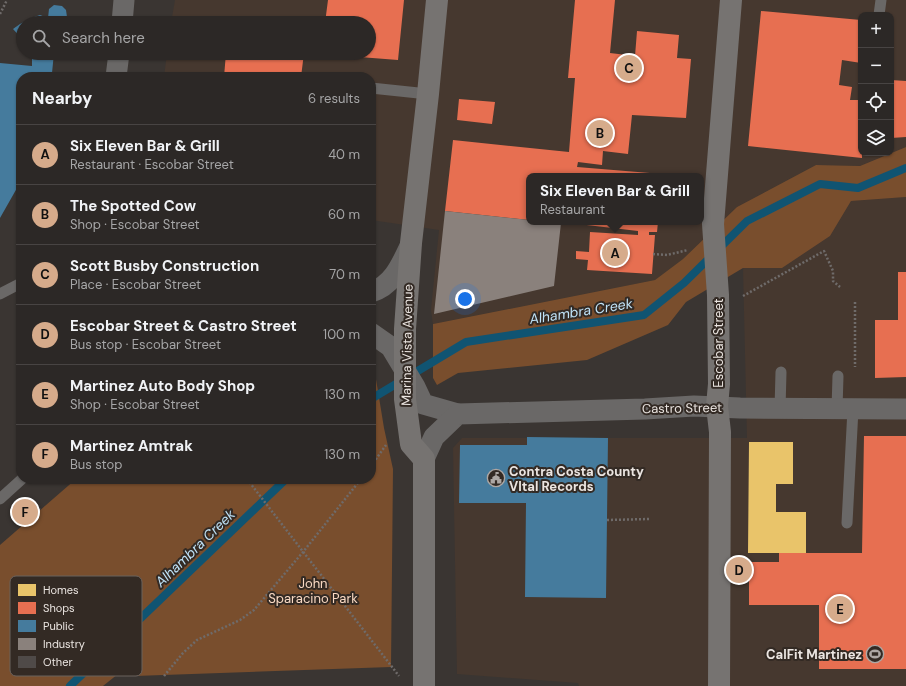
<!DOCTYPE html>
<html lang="en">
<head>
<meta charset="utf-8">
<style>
  :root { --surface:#2c2826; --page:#34302e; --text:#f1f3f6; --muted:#a6a6a7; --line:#484443; --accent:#d6ab8b }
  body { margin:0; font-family:"DM Sans",sans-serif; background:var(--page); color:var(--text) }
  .controls { position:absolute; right:12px; top:12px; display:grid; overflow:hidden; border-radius:8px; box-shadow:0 1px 3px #0004 }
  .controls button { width:36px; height:36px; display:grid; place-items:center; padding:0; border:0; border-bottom:1px solid var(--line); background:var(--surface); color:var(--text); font:20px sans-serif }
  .you { position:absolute; left:465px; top:299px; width:14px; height:14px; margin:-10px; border:3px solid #fff; border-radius:50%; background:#1a73e8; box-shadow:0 0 0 6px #1a73e833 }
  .badge { display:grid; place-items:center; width:26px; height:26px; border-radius:50%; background:var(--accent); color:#111; font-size:13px; font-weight:700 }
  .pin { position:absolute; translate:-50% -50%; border:2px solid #fff; box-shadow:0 1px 4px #0006 }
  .popup { position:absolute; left:526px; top:173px; width:178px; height:52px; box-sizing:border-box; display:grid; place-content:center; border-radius:8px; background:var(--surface); filter:drop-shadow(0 1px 3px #0005); font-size:13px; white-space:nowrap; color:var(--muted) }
  .popup b { font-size:15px; color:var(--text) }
  .popup::after { content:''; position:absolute; left:50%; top:100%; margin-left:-8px; border:8px solid transparent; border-top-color:var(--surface) }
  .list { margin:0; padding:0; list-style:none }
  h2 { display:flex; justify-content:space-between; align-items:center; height:52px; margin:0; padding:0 16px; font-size:17px }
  h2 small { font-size:13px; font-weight:400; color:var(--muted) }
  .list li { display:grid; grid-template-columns:26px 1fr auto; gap:12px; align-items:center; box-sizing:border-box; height:60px; padding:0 16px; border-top:1px solid var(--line) }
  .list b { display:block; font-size:15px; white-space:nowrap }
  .list p { margin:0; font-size:13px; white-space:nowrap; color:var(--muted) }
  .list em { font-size:13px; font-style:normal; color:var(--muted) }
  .icon { flex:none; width:22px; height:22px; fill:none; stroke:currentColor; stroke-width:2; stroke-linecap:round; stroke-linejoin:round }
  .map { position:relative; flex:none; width:906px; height:686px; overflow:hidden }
  .search { position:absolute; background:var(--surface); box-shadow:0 1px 3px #0004; left:16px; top:16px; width:360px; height:44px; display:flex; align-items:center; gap:10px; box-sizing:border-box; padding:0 14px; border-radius:22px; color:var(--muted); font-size:15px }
  .panel { position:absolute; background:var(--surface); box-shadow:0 1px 3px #0004; left:16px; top:72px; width:360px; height:412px; border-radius:16px }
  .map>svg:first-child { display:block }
  .built { fill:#46382f; fill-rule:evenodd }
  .green { fill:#794e2d }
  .homes { fill:#e9c46a }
  .shops { fill:#e76f51 }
  .public { fill:#457b9d }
  .industry { fill:#8a817c }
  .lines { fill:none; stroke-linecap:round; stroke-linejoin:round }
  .stream { stroke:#105472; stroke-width:8 }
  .building { fill:#4f4a48 }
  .path { stroke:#6f6b6a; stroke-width:2.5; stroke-dasharray:2 2; stroke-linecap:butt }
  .service { stroke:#6a6867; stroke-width:11 }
  .minor { stroke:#6a6867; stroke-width:21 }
  .secondary { stroke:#767371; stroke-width:22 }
  .labels { text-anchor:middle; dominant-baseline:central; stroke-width:4; stroke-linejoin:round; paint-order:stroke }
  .street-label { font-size:13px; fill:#ebe5e1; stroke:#332a24 }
  .poi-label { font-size:13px; font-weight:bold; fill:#ebe5e1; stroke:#332a24; text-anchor:start }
  .park-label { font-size:13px; fill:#f9d9c3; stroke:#332a24 }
  .water-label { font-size:14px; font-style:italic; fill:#c0e3f8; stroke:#332a24 }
  .key { fill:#332a24; stroke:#6a625d; stroke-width:1 }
  .key-label { font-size:11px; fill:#ebe5e1 }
</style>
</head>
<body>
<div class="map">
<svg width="906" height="686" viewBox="0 0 906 686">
  <rect width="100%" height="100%" fill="#3a3532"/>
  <g class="built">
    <path d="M175,0H906V147L860,166L816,165L737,207L683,259L655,280L433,324L431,310L439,230L371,220V77H164L167,53H369V23H171ZM861,15H891V153H861ZM529,176H701V222H529Z"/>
    <path d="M906,197V686H579L578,683L457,674L453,448L462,438H747L743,268H782L830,236L851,201Z"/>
  </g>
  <g class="green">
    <path d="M906,147V197L851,201L830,236L782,268H743L686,302L668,325L587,360L458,373L437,385L433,378V324L655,280L683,259L737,207L816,165L860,166Z"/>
    <path d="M371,362L375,373L384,428L393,469L391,667L135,676L133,662L103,686H0V545L76,479H371Z"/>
  </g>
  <path class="homes" d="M749,442H793V484H776V512H806V553H748Z"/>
  <g class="shops">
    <path d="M328,0H404L398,60L321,54L369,53V23H325Z"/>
    <path d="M575,0H615L610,53L635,56L637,31L679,35L677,58L691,59L686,118L632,115L628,154L603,151L602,165L578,162L577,167L662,174V176H529V220L445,211L453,140L569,152L575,78H568Z"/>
    <path d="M761,11L861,20V63L842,60L839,85L852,87L850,100H861L862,158L748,146Z"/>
    <path d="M226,53H304L301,77H224Z"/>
    <path d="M891,80L906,81V137L891,138Z"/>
    <path d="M459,99L495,102L492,124L457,120Z"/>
    <path d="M561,222H658L657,232H649V235H655L652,274L587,270L588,260L576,259V251L589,252L590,232L638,235V231Z"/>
    <path d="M898,272H906V377L875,378V320H898Z"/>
    <path d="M864,436H906V669H819V605H749V562H779V553H862Z"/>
  </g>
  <g class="public">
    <path d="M54,5L62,6L66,10L67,17L64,23H23V40L13,29L20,24L31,18L40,15L48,18L49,9Z"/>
    <path d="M32,53H54L52,73H58V77H21V181L0,218V63L32,66Z"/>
    <path d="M527,437L608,438L606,598L525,597L526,503H459L460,445H527Z"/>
  </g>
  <path class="industry" d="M445,211L529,220V222L561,223L554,286L434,314Z"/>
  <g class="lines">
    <g class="stream">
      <path d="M371,399L466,342L644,315L684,283L747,221L820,184L858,188L906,168"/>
      <path d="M70,686L286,479"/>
    </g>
  </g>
  <path class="building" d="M35,503L41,509L23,525L17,519Z"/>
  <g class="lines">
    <g class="path">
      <path d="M0,14L7,0"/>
      <path d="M653,254L667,255L688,250"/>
      <path d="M743,296L824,251L833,271V281L840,287"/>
      <path d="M855,302V367"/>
      <path d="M371,466L386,445"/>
      <path d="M247,479L399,676"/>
      <path d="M607,520L650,519"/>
      <path d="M164,676L183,653L197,640L240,620L254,610L303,552L361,479"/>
    </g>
    <g class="service">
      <path d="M879,15L881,0"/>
      <path d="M371,88L428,94"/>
      <path d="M0,294L21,283"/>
      <path d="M780,409L781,372"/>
      <path d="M837,409L838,376"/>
      <path d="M0,499L22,479"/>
      <path d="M847,523L853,409"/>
    </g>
    <g class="minor">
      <path d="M122,23L124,0"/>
      <path d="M116,77L119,53"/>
      <path d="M371,292C393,286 402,263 411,244"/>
      <path d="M371,333L391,347L415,387L423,404L458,414"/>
      <path d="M424,459L434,437L458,414L645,409L694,406L740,408L906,409"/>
    </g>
    <g class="secondary">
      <path d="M424,686V459L411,444L405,399V329L411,243L428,94L437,0"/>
      <path d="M719,686L720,432L717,406L719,384L718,295L713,224L731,0"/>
    </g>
  </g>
  <defs>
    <symbol id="civic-ring" viewBox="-11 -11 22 22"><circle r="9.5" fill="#332a24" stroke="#ada7a4" stroke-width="1.5"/><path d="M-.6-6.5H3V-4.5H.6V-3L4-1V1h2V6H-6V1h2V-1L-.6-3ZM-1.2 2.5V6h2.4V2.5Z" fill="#ada7a4"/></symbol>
    <symbol id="stadium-ring" viewBox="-11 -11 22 22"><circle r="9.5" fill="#332a24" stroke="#ada7a4" stroke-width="1.5"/><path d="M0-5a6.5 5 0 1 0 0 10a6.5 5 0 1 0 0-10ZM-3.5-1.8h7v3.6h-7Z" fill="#ada7a4"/></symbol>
  </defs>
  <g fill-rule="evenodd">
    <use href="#civic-ring" x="486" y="468" width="20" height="20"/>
    <use href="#stadium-ring" x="865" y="644" width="20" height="20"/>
  </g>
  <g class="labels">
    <g class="street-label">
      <text transform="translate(718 343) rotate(-90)">Escobar Street</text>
      <text transform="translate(407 345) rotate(-89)">Marina Vista Avenue</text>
      <text transform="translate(682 408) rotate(-1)">Castro Street</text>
    </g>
    <g class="poi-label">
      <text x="509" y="471">Contra Costa County<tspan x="509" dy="15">VItal Records</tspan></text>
      <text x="862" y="654" text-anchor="end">CalFit Martinez</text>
    </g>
    <g class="park-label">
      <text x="313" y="583">John<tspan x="313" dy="15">Sparacino Park</tspan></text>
    </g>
    <g class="water-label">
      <text transform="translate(581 311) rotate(-9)">Alhambra Creek</text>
      <text transform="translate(195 548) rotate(-44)">Alhambra Creek</text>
    </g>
  </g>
  <rect x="10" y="576" width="132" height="100" rx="6" class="key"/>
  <rect x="18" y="584" width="18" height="12" fill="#e9c46a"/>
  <rect x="18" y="602" width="18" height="12" fill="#e76f51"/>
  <rect x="18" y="620" width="18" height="12" fill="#457b9d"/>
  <rect x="18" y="638" width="18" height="12" fill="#8a817c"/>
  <rect x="18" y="656" width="18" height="12" fill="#4f4a48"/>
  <g class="key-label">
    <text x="43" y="594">Homes</text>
    <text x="43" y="612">Shops</text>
    <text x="43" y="630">Public</text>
    <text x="43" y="648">Industry</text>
    <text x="43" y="666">Other</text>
  </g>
</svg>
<div class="controls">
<button>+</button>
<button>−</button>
<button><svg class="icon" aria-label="locate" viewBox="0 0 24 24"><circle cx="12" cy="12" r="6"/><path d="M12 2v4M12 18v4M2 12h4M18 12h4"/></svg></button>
<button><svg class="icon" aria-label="layers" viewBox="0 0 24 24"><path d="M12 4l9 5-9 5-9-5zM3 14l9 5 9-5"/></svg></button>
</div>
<div class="you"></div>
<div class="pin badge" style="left:615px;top:253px">A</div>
<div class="popup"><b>Six Eleven Bar &amp; Grill</b>Restaurant</div>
<div class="pin badge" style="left:600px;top:133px">B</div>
<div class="pin badge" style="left:629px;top:68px">C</div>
<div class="pin badge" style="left:739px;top:570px">D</div>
<div class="pin badge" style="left:840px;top:609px">E</div>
<div class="pin badge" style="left:25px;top:512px">F</div>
<div class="search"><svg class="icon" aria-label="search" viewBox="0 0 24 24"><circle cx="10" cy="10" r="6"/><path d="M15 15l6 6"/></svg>Search here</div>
<section class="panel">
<h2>Nearby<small>6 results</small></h2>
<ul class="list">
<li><span class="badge">A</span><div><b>Six Eleven Bar &amp; Grill</b><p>Restaurant · Escobar Street</p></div><em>40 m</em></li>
<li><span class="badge">B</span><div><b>The Spotted Cow</b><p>Shop · Escobar Street</p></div><em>60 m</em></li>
<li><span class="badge">C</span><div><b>Scott Busby Construction</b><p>Place · Escobar Street</p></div><em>70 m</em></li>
<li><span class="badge">D</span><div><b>Escobar Street &amp; Castro Street</b><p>Bus stop · Escobar Street</p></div><em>100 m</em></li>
<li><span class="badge">E</span><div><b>Martinez Auto Body Shop</b><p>Shop · Escobar Street</p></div><em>130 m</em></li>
<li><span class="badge">F</span><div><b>Martinez Amtrak</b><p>Bus stop</p></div><em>130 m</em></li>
</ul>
</section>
</div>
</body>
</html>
